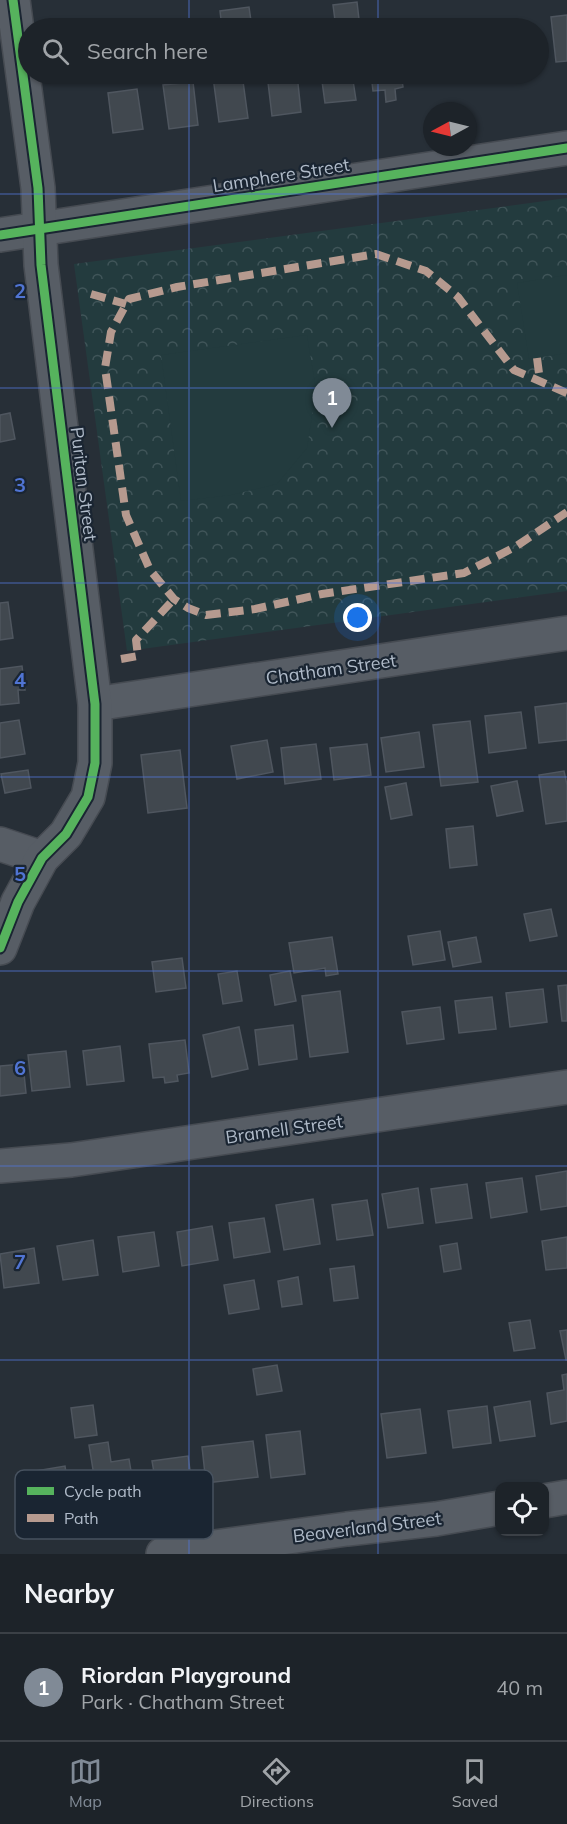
<!DOCTYPE html>
<html lang="en">
<head>
<meta charset="utf-8">
<style>
  :root { --surface:#1d2329; --page:#252b31; --text:#f1f3f6; --muted:#a0a4a8; --line:#3b4046; --accent:#808a96 }
  body { margin:0; font-family:Mulish,sans-serif; background:var(--page); color:var(--text) }
  .controls { position:absolute; right:18px; bottom:18px; display:grid; overflow:hidden; border-radius:12px; box-shadow:0 2px 4px #0004 }
  .controls button { width:54px; height:54px; display:grid; place-items:center; padding:0; border:0; border-bottom:2px solid var(--line); background:var(--surface); color:var(--text); font:30px sans-serif }
  .compass { position:absolute; left:423px; top:102px; width:54px; height:54px; border-radius:50%; background:var(--surface); box-shadow:0 2px 4px #0004; rotate:263deg }
  .you { position:absolute; left:358px; top:618px; width:21px; height:21px; margin:-15px; border:4px solid #fff; border-radius:50%; background:#1a73e8; box-shadow:0 0 0 9px #1a73e833 }
  .badge { display:grid; place-items:center; width:39px; height:39px; border-radius:50%; background:var(--accent); color:#fff; font-size:20px; font-weight:700 }
  .pin { position:absolute; translate:-50% -50px; filter:drop-shadow(0 2px 3px #0008) }
  .pin::after { content:''; position:absolute; top:32px; width:21px; height:18px; background:inherit; clip-path:polygon(0 0,100% 0,50% 100%) }
  .list { margin:0; padding:0; list-style:none }
  h2 { display:flex; justify-content:space-between; align-items:center; height:78px; margin:0; padding:0 24px; font-size:26px }
  h2 small { font-size:20px; font-weight:400; color:var(--muted) }
  .list li { display:grid; grid-template-columns:39px 1fr auto; gap:18px; align-items:center; box-sizing:border-box; height:108px; padding:0 24px; border-top:2px solid var(--line) }
  .list b { display:block; font-size:22px; white-space:nowrap }
  .list p { margin:0; font-size:20px; white-space:nowrap; color:var(--muted) }
  .list em { font-size:20px; font-style:normal; color:var(--muted) }
  .icon { flex:none; width:33px; height:33px; fill:none; stroke:currentColor; stroke-width:2; stroke-linecap:round; stroke-linejoin:round }
  .map { position:relative; flex:none; width:567px; height:1554px; overflow:hidden }
  .search { position:absolute; background:var(--surface); box-shadow:0 2px 4px #0004; left:18px; right:18px; top:18px; height:66px; display:flex; align-items:center; gap:15px; box-sizing:border-box; padding:0 21px; border-radius:33px; color:var(--muted); font-size:22px }
  .sheet { height:186px; background:var(--surface) }
  nav { display:flex; justify-content:space-around; align-items:center; box-sizing:border-box; height:84px; border-top:2px solid var(--line); background:var(--surface); font-size:16px; color:var(--muted) }
  nav a { display:grid; justify-items:center; gap:3px }
  nav .on { color:var(--accent) }
  .map>svg:first-child { display:block }
  .park { fill:url(#park-crowns) }
  .garden { fill:#233b3e }
  .building { fill:#41484f; stroke:#4f565f; stroke-width:1.5 }
  .lines { fill:none; stroke-linecap:round; stroke-linejoin:round }
  .minor-casing { stroke:#464b52; stroke-width:36 }
  .minor { stroke:#575d65; stroke-width:33 }
  .quiet { stroke:#b69a8f; stroke-width:8; stroke-dasharray:15 8; stroke-linecap:butt }
  .cycleway-casing { stroke:#1a2532; stroke-width:13 }
  .cycleway { stroke:#56b35d; stroke-width:9 }
  .grid { fill:none; stroke:#5074d3; stroke-width:1.5; stroke-opacity:0.55 }
  .labels { text-anchor:middle; dominant-baseline:central; stroke-width:4.5; stroke-linejoin:round; paint-order:stroke }
  .street-label { font-size:18px; fill:#b0bbc9; stroke:#1a2532 }
  .key { fill:#1a2532; stroke:#47525f; stroke-width:1.5 }
  .key-label { font-size:16px; fill:#b0bbc9 }
  .grid-label { font-size:20px; text-anchor:middle; font-weight:bold; fill:#5074d3; stroke:#1a2532; stroke-width:4.5; stroke-linejoin:round; paint-order:stroke }
</style>
</head>
<body>
<div class="map">
<svg width="567" height="1554" viewBox="0 0 567 1554">
  <defs>
    <pattern id="park-crowns" width="20" height="18" patternUnits="userSpaceOnUse" patternTransform="scale(1.5)"><rect width="20" height="18" fill="#233b3e"/><path d="M2 6a3 3 0 1 1 6 0M12 15a3 3 0 1 1 6 0" fill="none" stroke="#405559"/></pattern>
  </defs>
  <rect width="100%" height="100%" fill="#272f37"/>
  <path class="park" d="M567,198V591L127,651L74,264Z"/>
  <g class="garden">
    <path d="M567,275V353L529,359L517,283Z"/>
    <path d="M307,335L316,390L307,448L277,484L231,495L181,501L161,355Z"/>
  </g>
  <g class="building">
    <path d="M357,2L360,28H336L333,5Z"/>
    <path d="M249,7L252,28H222L220,11Z"/>
    <path d="M567,15V61L556,62L551,17Z"/>
    <path d="M146,20L147,28H113L112,24Z"/>
    <path d="M242,74L248,118L219,122L213,77Z"/>
    <path d="M267,74H297L301,112L272,116Z"/>
    <path d="M321,74H352L356,100L325,103Z"/>
    <path d="M371,74H401L403,87L395,89L396,100L386,102L385,90L373,91Z"/>
    <path d="M469,74H508V78L470,83Z"/>
    <path d="M193,82L198,125L169,129L163,85Z"/>
    <path d="M137,89L143,129L113,133L108,93Z"/>
    <path d="M10,413L15,439L0,442V415Z"/>
    <path d="M8,602L13,638L0,640V603Z"/>
    <path d="M22,666L25,690H18L19,703L0,705V669Z"/>
    <path d="M567,703V740L539,743L535,707Z"/>
    <path d="M521,712L526,748L489,753L485,716Z"/>
    <path d="M19,720L25,754L0,758V723Z"/>
    <path d="M470,721L478,782L441,786L433,725Z"/>
    <path d="M419,732L424,767L386,772L381,738Z"/>
    <path d="M267,740L273,772L237,779L231,746Z"/>
    <path d="M316,744L321,779L285,784L281,748Z"/>
    <path d="M367,744L371,775L334,780L330,748Z"/>
    <path d="M180,750L187,808L148,813L141,755Z"/>
    <path d="M28,770L31,788L5,793L1,774Z"/>
    <path d="M564,771L567,785V821L546,824L539,775Z"/>
    <path d="M517,781L523,811L497,816L491,786Z"/>
    <path d="M406,783L412,815L391,819L385,787Z"/>
    <path d="M473,826L477,865L450,868L446,829Z"/>
    <path d="M551,909L557,936L530,941L524,914Z"/>
    <path d="M440,931L445,960L413,965L408,936Z"/>
    <path d="M332,937L338,974L326,976L325,968L294,973L289,943Z"/>
    <path d="M476,937L481,962L453,967L448,942Z"/>
    <path d="M182,958L186,988L156,992L152,962Z"/>
    <path d="M237,971L242,1001L223,1004L218,974Z"/>
    <path d="M290,971L296,1001L275,1005L270,975Z"/>
    <path d="M567,985V1021H562L558,986Z"/>
    <path d="M543,989L547,1022L510,1027L506,993Z"/>
    <path d="M340,991L348,1052L310,1057L302,996Z"/>
    <path d="M492,997L496,1029L459,1033L455,1001Z"/>
    <path d="M440,1007L444,1039L407,1044L402,1012Z"/>
    <path d="M293,1025L297,1059L259,1065L255,1030Z"/>
    <path d="M239,1027L248,1069L212,1077L203,1035Z"/>
    <path d="M185,1040L189,1073L177,1075L178,1081L165,1083L164,1077L153,1078L149,1044Z"/>
    <path d="M120,1046L124,1081L87,1085L83,1051Z"/>
    <path d="M66,1051L70,1087L32,1091L28,1055Z"/>
    <path d="M23,1064L26,1093L0,1096V1066Z"/>
    <path d="M567,1171V1206L541,1210L536,1176Z"/>
    <path d="M522,1178L527,1212L491,1218L486,1183Z"/>
    <path d="M467,1184L472,1218L436,1223L431,1189Z"/>
    <path d="M418,1188L423,1223L388,1228L382,1194Z"/>
    <path d="M313,1199L320,1244L284,1250L276,1205Z"/>
    <path d="M367,1200L373,1235L337,1240L332,1205Z"/>
    <path d="M264,1218L270,1252L234,1258L229,1223Z"/>
    <path d="M212,1226L218,1260L182,1266L177,1232Z"/>
    <path d="M154,1232L159,1266L123,1272L118,1237Z"/>
    <path d="M567,1237V1268L546,1270L542,1241Z"/>
    <path d="M93,1240L98,1275L63,1280L57,1246Z"/>
    <path d="M457,1243L461,1269L444,1272L440,1246Z"/>
    <path d="M34,1248L39,1283L4,1288L0,1254Z"/>
    <path d="M354,1266L358,1298L334,1301L330,1269Z"/>
    <path d="M298,1277L302,1304L282,1307L278,1281Z"/>
    <path d="M254,1280L259,1309L229,1314L224,1285Z"/>
    <path d="M530,1320L535,1348L514,1351L509,1323Z"/>
    <path d="M567,1330V1360H566L560,1331Z"/>
    <path d="M277,1365L282,1391L257,1395L253,1369Z"/>
    <path d="M567,1374V1421L551,1424L547,1393L564,1390L562,1375Z"/>
    <path d="M530,1401L535,1436L500,1441L494,1407Z"/>
    <path d="M93,1405L97,1435L75,1438L71,1408Z"/>
    <path d="M487,1406L491,1443L453,1448L448,1411Z"/>
    <path d="M420,1409L426,1453L387,1458L381,1414Z"/>
    <path d="M300,1431L305,1474L271,1478L266,1435Z"/>
    <path d="M253,1441L258,1477L206,1483L202,1447Z"/>
    <path d="M108,1442L111,1462L129,1459L135,1495L98,1500L89,1445Z"/>
    <path d="M188,1456L193,1491L158,1496L152,1461Z"/>
    <path d="M65,1466L70,1501L34,1506L29,1472Z"/>
  </g>
  <g class="lines">
    <defs>
      <g id="minor">
        <path d="M0,235L567,148"/>
        <path d="M95,704L567,633"/>
        <path d="M0,844L42,858"/>
        <path d="M0,948L18,902L42,858L66,834L88,797L95,763V704L41,265L38,188L13,0"/>
        <path d="M0,1166L71,1160L567,1087"/>
        <path d="M544,1501L567,1497"/>
        <path d="M163,1554L347,1529L436,1519L500,1508"/>
      </g>
    </defs>
    <use href="#minor" class="minor-casing"/>
    <use href="#minor" class="minor"/>
    <g class="quiet">
      <path d="M91,294L126,304"/>
      <path d="M537,358L540,381"/>
      <path d="M567,393L514,370L458,297L426,271L376,254L177,287L129,299L111,332L105,368L126,515L150,570L174,599L188,608L206,615L255,609L322,594L464,573L515,547L567,512"/>
      <path d="M121,659L138,656L136,640L174,599"/>
    </g>
    <defs>
      <g id="cycleway">
        <path d="M0,235L567,148"/>
        <path d="M0,948L18,902L42,858L66,834L88,797L95,763V704L41,265L38,188L13,0"/>
      </g>
    </defs>
    <use href="#cycleway" class="cycleway-casing"/>
    <use href="#cycleway" class="cycleway"/>
  </g>
  <path class="grid" d="M189,0V28M378,0V28M189,74V1554M378,74V1554M0,194H567M0,388H567M0,583H567M0,777H567M0,971H567M0,1166H567M0,1360H567"/>
  <g class="labels">
    <g class="street-label">
      <text transform="translate(281 175) rotate(-9)">Lamphere Street</text>
      <text transform="translate(84 484) rotate(83)">Puritan Street</text>
      <text transform="translate(331 669) rotate(-8)">Chatham Street</text>
      <text transform="translate(284 1129) rotate(-8)">Bramell Street</text>
      <text transform="translate(367 1527) rotate(-7)">Beaverland Street</text>
    </g>
  </g>
  <rect x="15" y="1470" width="198" height="69" rx="9" class="key"/>
  <rect x="27" y="1487" width="27" height="8" fill="#56b35d"/>
  <rect x="27" y="1514" width="27" height="8" fill="#b69a8f"/>
  <g class="key-label">
    <text x="64" y="1497">Cycle path</text>
    <text x="64" y="1524">Path</text>
  </g>
  <g class="grid-label">
    <text x="20" y="298">2</text>
    <text x="20" y="492">3</text>
    <text x="20" y="687">4</text>
    <text x="20" y="881">5</text>
    <text x="20" y="1075">6</text>
    <text x="20" y="1269">7</text>
  </g>
</svg>
<div class="controls">
<button><svg class="icon" aria-label="locate" viewBox="0 0 24 24"><circle cx="12" cy="12" r="6"/><path d="M12 2v4M12 18v4M2 12h4M18 12h4"/></svg></button>
</div>
<svg class="compass" viewBox="-18 -18 36 36"><path d="M0-13l5 13h-10z" fill="#e53935"/><path d="M0 13l5-13h-10z" fill="#a0a4a8"/></svg>
<div class="you"></div>
<div class="pin badge" style="left:332px;top:428px">1</div>
<div class="search"><svg class="icon" aria-label="search" viewBox="0 0 24 24"><circle cx="10" cy="10" r="6"/><path d="M15 15l6 6"/></svg>Search here</div>
</div>
<section class="sheet">
<h2>Nearby<small></small></h2>
<ul class="list">
<li><span class="badge">1</span><div><b>Riordan Playground</b><p>Park · Chatham Street</p></div><em>40 m</em></li>
</ul>
</section>
<nav>
<a class="on"><svg class="icon" aria-label="map" viewBox="0 0 24 24"><path d="M3 6l6-2 6 2 6-2v14l-6 2-6-2-6 2zM9 4v14M15 6v14"/></svg>Map</a>
<a><svg class="icon" aria-label="directions" viewBox="0 0 24 24"><path d="M12 3l9 9-9 9-9-9zM9 14v-3h6M13 9l2 2-2 2"/></svg>Directions</a>
<a><svg class="icon" aria-label="saved" viewBox="0 0 24 24"><path d="M7 4h10v16l-5-4-5 4z"/></svg>Saved</a>
</nav>
</body>
</html>
